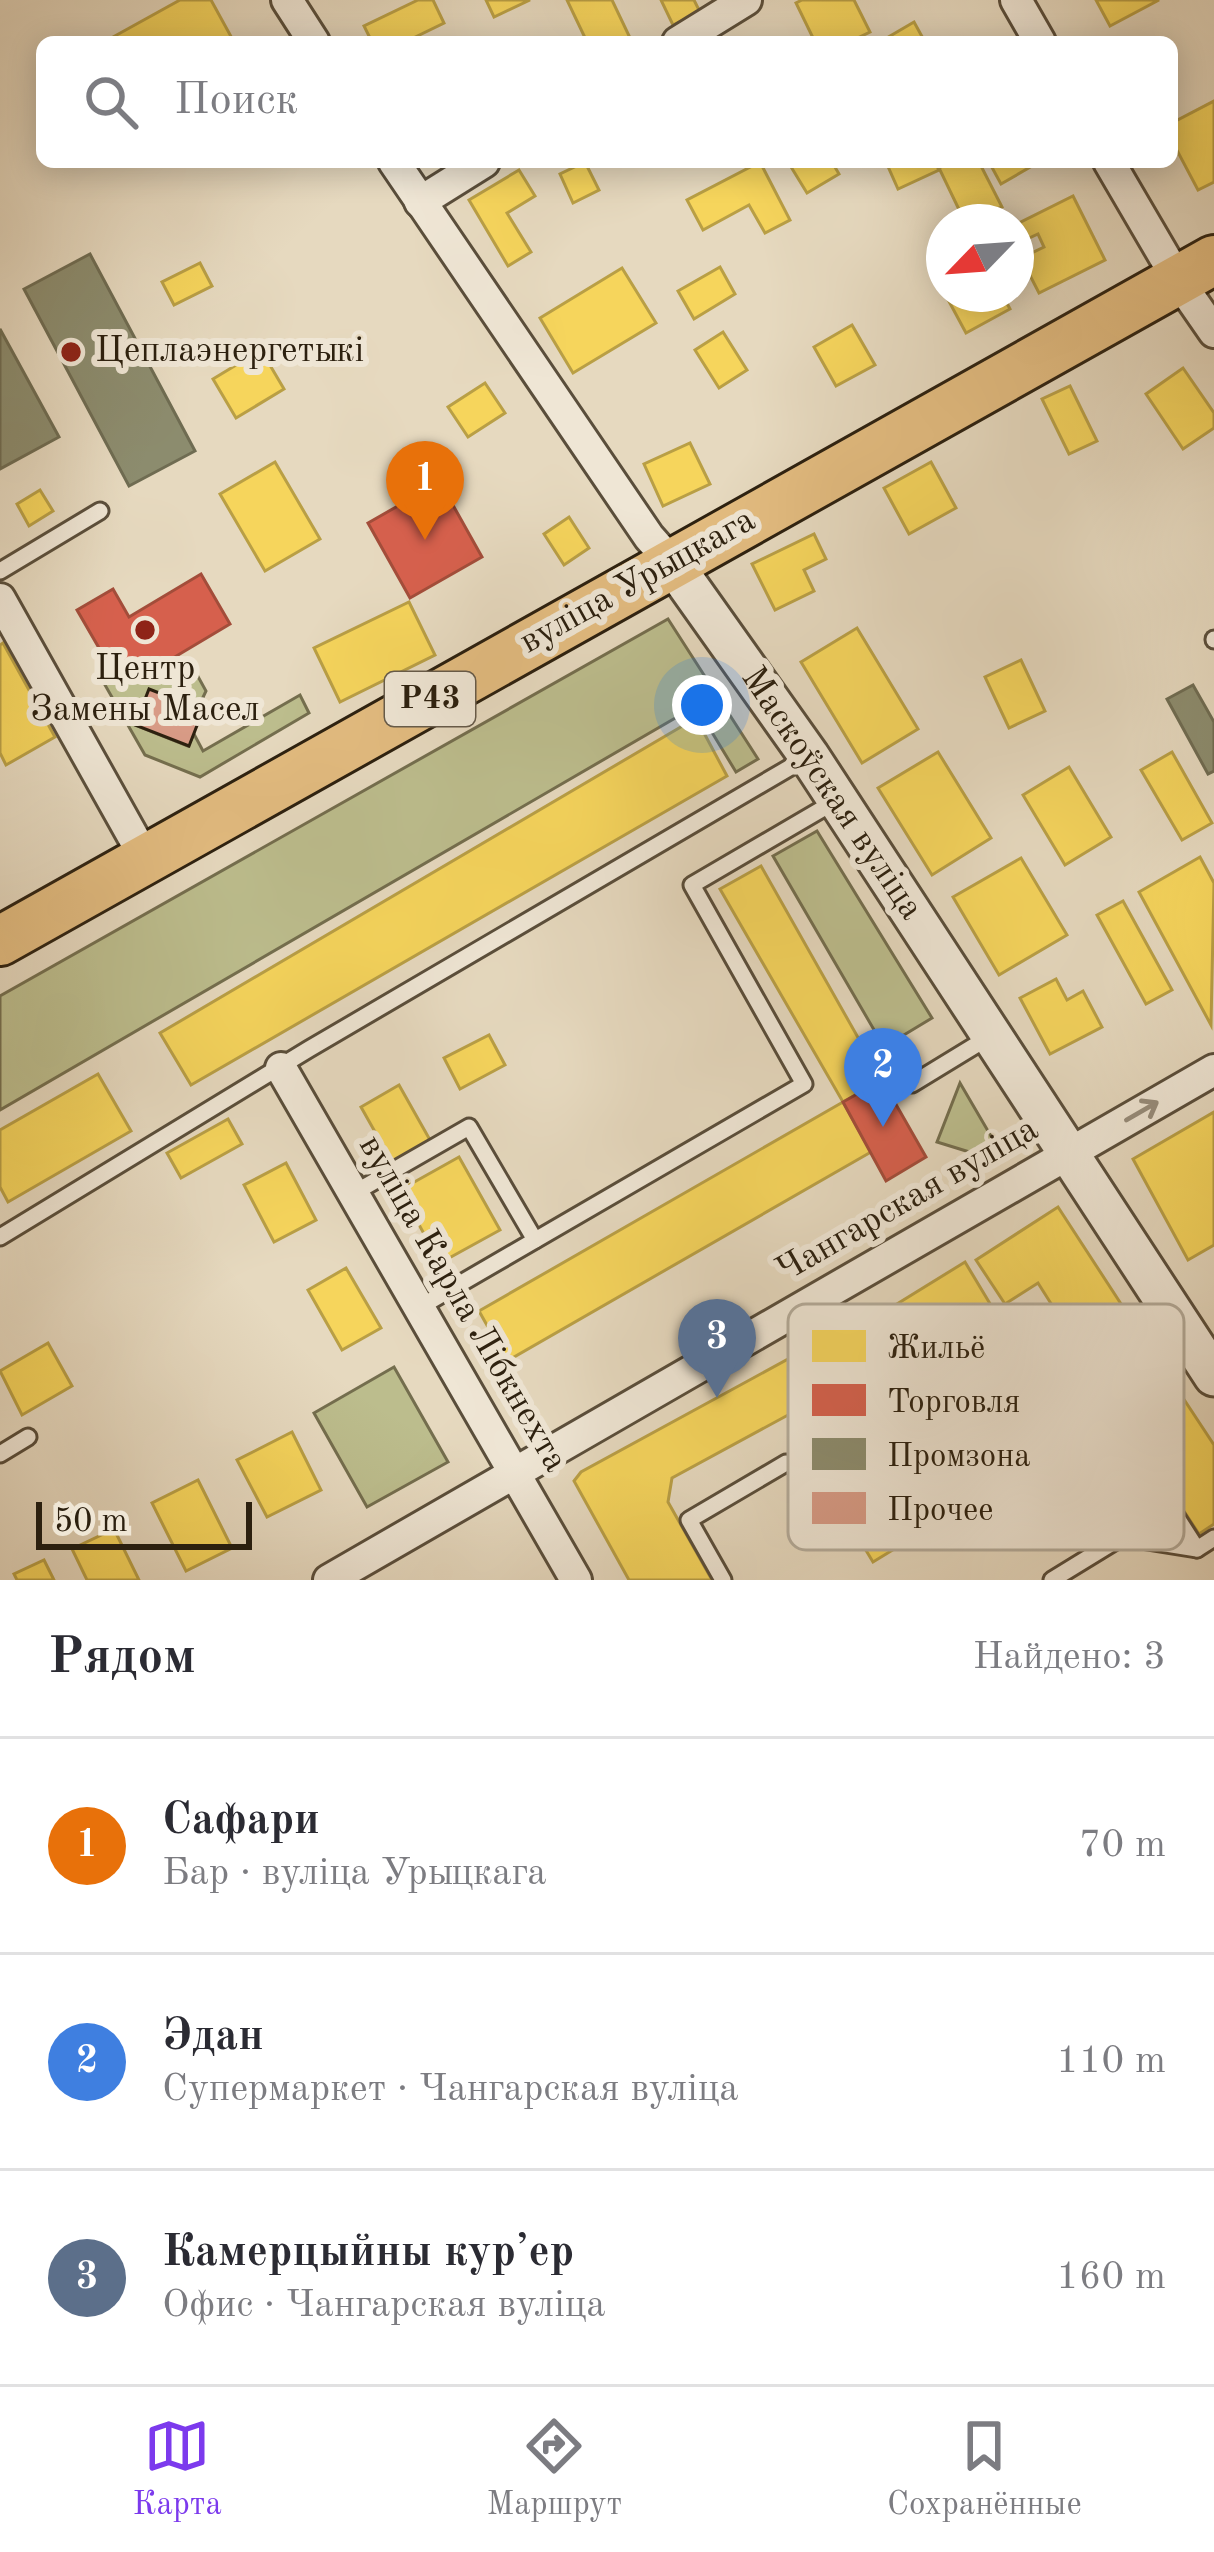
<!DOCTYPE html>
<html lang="ru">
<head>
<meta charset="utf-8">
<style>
  :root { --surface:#fff; --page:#f7f7f7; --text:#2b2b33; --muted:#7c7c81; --line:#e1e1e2; --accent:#7c3aed }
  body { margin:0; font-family:"Old Standard TT",serif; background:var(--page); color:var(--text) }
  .compass { position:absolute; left:926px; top:204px; width:108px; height:108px; border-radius:50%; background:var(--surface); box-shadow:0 6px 30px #0003; rotate:245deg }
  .scale { position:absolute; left:36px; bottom:30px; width:216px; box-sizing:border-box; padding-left:12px; border:6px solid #2c200f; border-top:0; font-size:33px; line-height:42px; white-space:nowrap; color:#2c200f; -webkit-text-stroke:9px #efe6d5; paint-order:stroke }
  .you { position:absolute; left:702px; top:705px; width:42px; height:42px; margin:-30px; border:9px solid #fff; border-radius:50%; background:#1a73e8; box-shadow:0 0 0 18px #1a73e833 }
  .badge { display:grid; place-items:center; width:78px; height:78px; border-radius:50%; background:var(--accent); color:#fff; font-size:39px; font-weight:700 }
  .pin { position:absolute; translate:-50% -99px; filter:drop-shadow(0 3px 6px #0008) }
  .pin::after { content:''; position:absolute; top:63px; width:42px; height:36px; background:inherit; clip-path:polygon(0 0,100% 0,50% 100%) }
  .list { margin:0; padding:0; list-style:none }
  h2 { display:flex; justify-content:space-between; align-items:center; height:156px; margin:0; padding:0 48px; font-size:51px }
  h2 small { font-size:39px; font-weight:400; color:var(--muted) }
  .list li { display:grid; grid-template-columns:78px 1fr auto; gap:36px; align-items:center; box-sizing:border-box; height:216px; padding:0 48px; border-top:3px solid var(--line) }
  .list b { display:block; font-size:45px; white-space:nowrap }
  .list p { margin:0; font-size:39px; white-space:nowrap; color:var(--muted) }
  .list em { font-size:39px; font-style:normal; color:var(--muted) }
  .icon { flex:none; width:66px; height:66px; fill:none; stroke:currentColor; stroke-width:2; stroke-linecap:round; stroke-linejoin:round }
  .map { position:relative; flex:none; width:1214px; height:1580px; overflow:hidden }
  .search { position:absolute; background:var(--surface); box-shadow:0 6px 30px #0003; left:36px; right:36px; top:36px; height:132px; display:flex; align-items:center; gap:30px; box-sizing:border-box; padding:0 42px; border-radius:18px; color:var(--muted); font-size:45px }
  .sheet { height:804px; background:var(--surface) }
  nav { display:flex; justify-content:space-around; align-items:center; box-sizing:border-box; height:168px; border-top:3px solid var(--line); background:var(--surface); font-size:33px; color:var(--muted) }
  nav a { display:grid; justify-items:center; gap:6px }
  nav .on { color:var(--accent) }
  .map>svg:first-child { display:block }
  .green { fill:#bcbd8d; stroke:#746e4e; stroke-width:3 }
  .homes { fill:#f6d55c; stroke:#b99f45; stroke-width:3 }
  .shops { fill:#d6604d; stroke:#a34d3a; stroke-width:3 }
  .industry { fill:#8c8c6e; stroke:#6f6c52; stroke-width:3 }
  .building { fill:#d89b86; stroke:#2c200f; stroke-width:3 }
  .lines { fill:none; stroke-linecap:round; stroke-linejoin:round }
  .service-casing { stroke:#5a4e3b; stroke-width:21 }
  .minor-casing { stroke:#5a4e3b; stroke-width:36 }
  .tertiary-casing { stroke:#5a4e3b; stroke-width:45 }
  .primary-casing { stroke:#2c200f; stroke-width:54 }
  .service { stroke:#efe6d5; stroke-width:15 }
  .minor { stroke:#efe6d5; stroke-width:30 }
  .tertiary { stroke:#efe6d5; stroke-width:39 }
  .primary { stroke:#e3bc80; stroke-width:48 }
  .oneway { stroke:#978d7c }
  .poi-dot { fill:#8f2418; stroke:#efe6d5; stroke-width:4.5 }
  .labels { text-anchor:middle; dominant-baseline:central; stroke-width:12; stroke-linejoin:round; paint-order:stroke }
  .shield { fill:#efe6d5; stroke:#665b4a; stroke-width:3 }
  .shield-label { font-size:33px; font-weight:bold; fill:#2c200f }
  .poi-label { font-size:36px; fill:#2c200f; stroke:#efe6d5; text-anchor:start }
  .street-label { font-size:36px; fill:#2c200f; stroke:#efe6d5 }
  .key { fill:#efe6d5; stroke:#b4ab9a; stroke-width:3 }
  .key-label { font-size:33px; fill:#2c200f }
</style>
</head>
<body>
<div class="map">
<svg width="1214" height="1580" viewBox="0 0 1214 1580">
  <rect width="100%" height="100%" fill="#e6d9bf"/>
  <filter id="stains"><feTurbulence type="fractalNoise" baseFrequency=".00167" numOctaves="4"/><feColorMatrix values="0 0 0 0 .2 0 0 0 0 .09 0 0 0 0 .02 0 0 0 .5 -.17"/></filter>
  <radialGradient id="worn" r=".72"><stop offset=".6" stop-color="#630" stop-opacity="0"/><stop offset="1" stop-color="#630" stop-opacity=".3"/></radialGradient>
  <g class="green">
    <path d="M668,619L758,759L736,772L696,706L0,1110V996Z"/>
    <path d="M190,662L206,691L198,708L135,725L188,746L194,734L203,751L300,695L309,713L200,777L145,755L101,678L165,676Z"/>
    <path d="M817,831L932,1018L884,1047L773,856Z"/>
    <path d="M960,1083L995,1143L976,1154L937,1142Z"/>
    <path d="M394,1367L448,1462L367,1507L314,1413Z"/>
  </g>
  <g class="homes">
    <path d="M180,0H211L234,42H104Z"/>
    <path d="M418,0H433L444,23L405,42H372L364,26Z"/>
    <path d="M486,0H530L494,17Z"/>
    <path d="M567,0H612L632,42H587Z"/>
    <path d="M661,0H694L700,12L673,25Z"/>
    <path d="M802,0H854L870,32L849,42H815L796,3Z"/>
    <path d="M1096,0H1159L1110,26Z"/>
    <path d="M914,22L925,42H887L885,39Z"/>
    <path d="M1214,101V182L1198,190L1172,141V123Z"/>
    <path d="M585,162L599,190L573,203L560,174Z"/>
    <path d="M760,162L790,220L765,233L749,205L703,230L687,200Z"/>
    <path d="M788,162H832L839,174L807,193Z"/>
    <path d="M886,162H935L939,170L898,189Z"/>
    <path d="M952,162H979L1002,207L965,222L939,168Z"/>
    <path d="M989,162H1039L1001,184Z"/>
    <path d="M519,170L535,196L507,213L531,252L508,266L469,200Z"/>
    <path d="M1073,196L1105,260L1039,293L1021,258L1044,247L1038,234L1027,239L1019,223Z"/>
    <path d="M200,263L212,286L174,305L162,282Z"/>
    <path d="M720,267L735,294L694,319L678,291Z"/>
    <path d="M622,268L656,323L573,373L540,318Z"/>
    <path d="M945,294H1002L1010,309L966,333Z"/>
    <path d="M852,325L875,365L836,386L814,347Z"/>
    <path d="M723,332L747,370L719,388L695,350Z"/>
    <path d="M261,350L284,389L236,418L213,379Z"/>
    <path d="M1183,368L1214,413V428L1183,449L1146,394Z"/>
    <path d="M485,383L505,413L468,437L448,407Z"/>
    <path d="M1070,386L1097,441L1069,454L1042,399Z"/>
    <path d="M690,443L710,484L663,506L644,464Z"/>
    <path d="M275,462L320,539L265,571L220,494Z"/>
    <path d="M931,462L956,508L909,534L884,488Z"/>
    <path d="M40,490L53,511L29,526L17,504Z"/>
    <path d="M569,517L589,548L564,565L544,534Z"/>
    <path d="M814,534L826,559L804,570L814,591L775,610L752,564Z"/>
    <path d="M409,602L435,655L340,702L314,648Z"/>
    <path d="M857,628L918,729L862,763L801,662Z"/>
    <path d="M3,643L55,737L6,765L0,753V645Z"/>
    <path d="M1021,660L1045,711L1009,728L985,677Z"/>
    <path d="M696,718L727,776L191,1085L160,1033Z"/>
    <path d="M938,752L991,838L932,875L878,788Z"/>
    <path d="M1172,752L1212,823L1182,840L1141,770Z"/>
    <path d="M1069,767L1111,837L1065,865L1023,795Z"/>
    <path d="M1200,857L1214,883L1211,1025L1139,892Z"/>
    <path d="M1021,858L1067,935L999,975L953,897Z"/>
    <path d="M761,866L882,1080L843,1102L720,889Z"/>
    <path d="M1123,901L1172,990L1146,1004L1097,915Z"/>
    <path d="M1056,979L1067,1000L1083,991L1102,1027L1050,1054L1020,998Z"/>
    <path d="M489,1035L505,1065L460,1089L444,1058Z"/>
    <path d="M98,1074L131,1131L8,1202L0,1187V1130Z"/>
    <path d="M399,1085L430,1140L392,1162L361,1107Z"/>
    <path d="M843,1102L871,1152L507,1361L479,1311Z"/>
    <path d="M1214,1112V1245L1188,1260L1133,1159Z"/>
    <path d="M228,1119L242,1144L181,1178L167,1153Z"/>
    <path d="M459,1157L500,1230L440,1263L400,1190Z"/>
    <path d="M286,1163L316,1220L274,1242L244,1185Z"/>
    <path d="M1058,1207L1138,1330L1088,1362L1038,1283L1005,1304L976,1260Z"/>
    <path d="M965,1262L998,1317L918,1367L884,1312Z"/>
    <path d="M346,1268L381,1328L342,1350L308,1290Z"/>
    <path d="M843,1329L887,1408L819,1444L801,1408L672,1478L668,1502L712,1580H629L574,1481L581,1472Z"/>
    <path d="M48,1343L72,1386L22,1415L0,1371Z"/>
    <path d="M1156,1357L1214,1445V1524L1199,1534L1105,1391Z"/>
    <path d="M292,1432L321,1490L267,1517L237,1460Z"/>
    <path d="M198,1480L232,1548L186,1571L152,1503Z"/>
    <path d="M877,1487L909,1540L873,1562L841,1509Z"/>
    <path d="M114,1529L139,1580H87L72,1549Z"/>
    <path d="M44,1560L54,1580H17L14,1574Z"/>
  </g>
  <g class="shops">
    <path d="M440,482L482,557L410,598L368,523Z"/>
    <path d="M201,574L230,624L158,667L106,660L77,610L113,589L129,617Z"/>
    <path d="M882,1080L926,1157L886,1181L843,1102Z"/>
  </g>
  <g class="industry">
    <path d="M90,254L195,451L129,486L24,289Z"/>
    <path d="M0,329L59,437L0,469Z"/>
    <path d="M1193,685L1214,722V771L1208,774L1167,699Z"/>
  </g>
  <path class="building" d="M149,689L203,710L189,746L135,725Z"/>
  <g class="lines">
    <defs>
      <g id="service">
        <path d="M0,571L100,511"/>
        <path d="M1214,639V640"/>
        <path d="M912,1084L989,1037"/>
        <path d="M354,1193L469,1127L535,1240"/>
        <path d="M0,1237L309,1049L806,758"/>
        <path d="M420,1307L804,1084L692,885L834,802"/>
        <path d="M1007,1332L1049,1326L1085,1374L1197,1549"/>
        <path d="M1085,1374L1173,1318"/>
        <path d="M0,1454L28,1437"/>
        <path d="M723,1580L689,1520L786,1463"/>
        <path d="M1052,1580L1122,1537L1197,1549L1214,1538"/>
      </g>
      <g id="minor">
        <path d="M287,0L314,42"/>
        <path d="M1016,0L1040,42"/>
        <path d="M678,42L746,0"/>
        <path d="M394,162L649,537L672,563"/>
        <path d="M1109,162L1178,280L1214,332"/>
        <path d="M420,202L484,162"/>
        <path d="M0,599L145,858"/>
        <path d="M281,1068L576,1580"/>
        <path d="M329,1580L1214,1070"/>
      </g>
      <path id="tertiary" d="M672,563L809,756L1214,1376"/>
      <path id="primary" d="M0,941L1214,260"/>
    </defs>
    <use href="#service" class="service-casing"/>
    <use href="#minor" class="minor-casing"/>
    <use href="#tertiary" class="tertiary-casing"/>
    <use href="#primary" class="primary-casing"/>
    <use href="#service" class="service"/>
    <use href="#minor" class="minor"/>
    <use href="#tertiary" class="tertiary"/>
    <use href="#primary" class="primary"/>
  </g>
  <defs><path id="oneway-shaft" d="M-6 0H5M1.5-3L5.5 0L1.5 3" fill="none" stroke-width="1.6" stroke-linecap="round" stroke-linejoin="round" transform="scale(3)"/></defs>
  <use class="oneway" href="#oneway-shaft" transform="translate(1142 1111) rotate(-30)"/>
  <g class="poi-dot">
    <circle cx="71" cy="352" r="12"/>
    <circle cx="145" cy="630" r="12"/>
  </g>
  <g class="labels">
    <rect class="shield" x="385" y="672" width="90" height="54" rx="9"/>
    <g class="shield-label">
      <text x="430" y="699">Р43</text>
    </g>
    <g class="poi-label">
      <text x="95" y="352">Цеплаэнергетыкі</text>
      <text x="145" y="670" text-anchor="middle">Центр<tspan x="145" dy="41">Замены Масел</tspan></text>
    </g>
    <g class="street-label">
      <text transform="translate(638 582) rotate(-29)">вуліца Урыцкага</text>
      <text transform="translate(831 794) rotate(56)">Маскоўская вуліца</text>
      <text transform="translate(908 1201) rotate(-30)">Чангарская вуліца</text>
      <text transform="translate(462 1304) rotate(60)">вуліца Карла Лібкнехта</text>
    </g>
  </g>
  <rect x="788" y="1304" width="396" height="246" rx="18" class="key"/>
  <rect x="812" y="1330" width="54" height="32" fill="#f6d55c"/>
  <rect x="812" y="1384" width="54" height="32" fill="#d6604d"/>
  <rect x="812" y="1438" width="54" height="32" fill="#8c8c6e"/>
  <rect x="812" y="1492" width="54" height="32" fill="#d89b86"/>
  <g class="key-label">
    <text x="887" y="1358">Жильё</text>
    <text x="887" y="1412">Торговля</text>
    <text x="887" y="1466">Промзона</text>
    <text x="887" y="1520">Прочее</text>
  </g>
  <rect width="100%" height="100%" filter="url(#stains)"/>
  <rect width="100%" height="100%" fill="url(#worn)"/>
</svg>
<svg class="compass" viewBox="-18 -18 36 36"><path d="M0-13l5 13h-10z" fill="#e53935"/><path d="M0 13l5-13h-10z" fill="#7c7c81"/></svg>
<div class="scale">50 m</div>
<div class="you"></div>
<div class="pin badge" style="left:425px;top:540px;background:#e8710a">1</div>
<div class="pin badge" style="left:883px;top:1127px;background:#3f7fe0">2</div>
<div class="pin badge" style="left:717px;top:1398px;background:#5c6f8a">3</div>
<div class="search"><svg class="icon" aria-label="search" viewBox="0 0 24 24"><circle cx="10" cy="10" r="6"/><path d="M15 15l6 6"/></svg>Поиск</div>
</div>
<section class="sheet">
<h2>Рядом<small>Найдено: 3</small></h2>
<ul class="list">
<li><span class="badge" style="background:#e8710a">1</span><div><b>Сафари</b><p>Бар · вуліца Урыцкага</p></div><em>70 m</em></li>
<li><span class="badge" style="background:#3f7fe0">2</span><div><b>Эдан</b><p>Супермаркет · Чангарская вуліца</p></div><em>110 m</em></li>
<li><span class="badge" style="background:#5c6f8a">3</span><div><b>Камерцыйны курʼер</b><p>Офис · Чангарская вуліца</p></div><em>160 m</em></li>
</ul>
</section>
<nav>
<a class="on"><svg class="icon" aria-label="map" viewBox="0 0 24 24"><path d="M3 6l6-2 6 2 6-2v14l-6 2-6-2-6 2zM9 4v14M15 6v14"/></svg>Карта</a>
<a><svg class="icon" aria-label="directions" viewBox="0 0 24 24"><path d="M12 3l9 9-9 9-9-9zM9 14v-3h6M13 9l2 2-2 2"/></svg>Маршрут</a>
<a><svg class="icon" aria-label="saved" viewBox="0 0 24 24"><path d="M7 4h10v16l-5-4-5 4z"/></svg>Сохранённые</a>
</nav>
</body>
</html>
